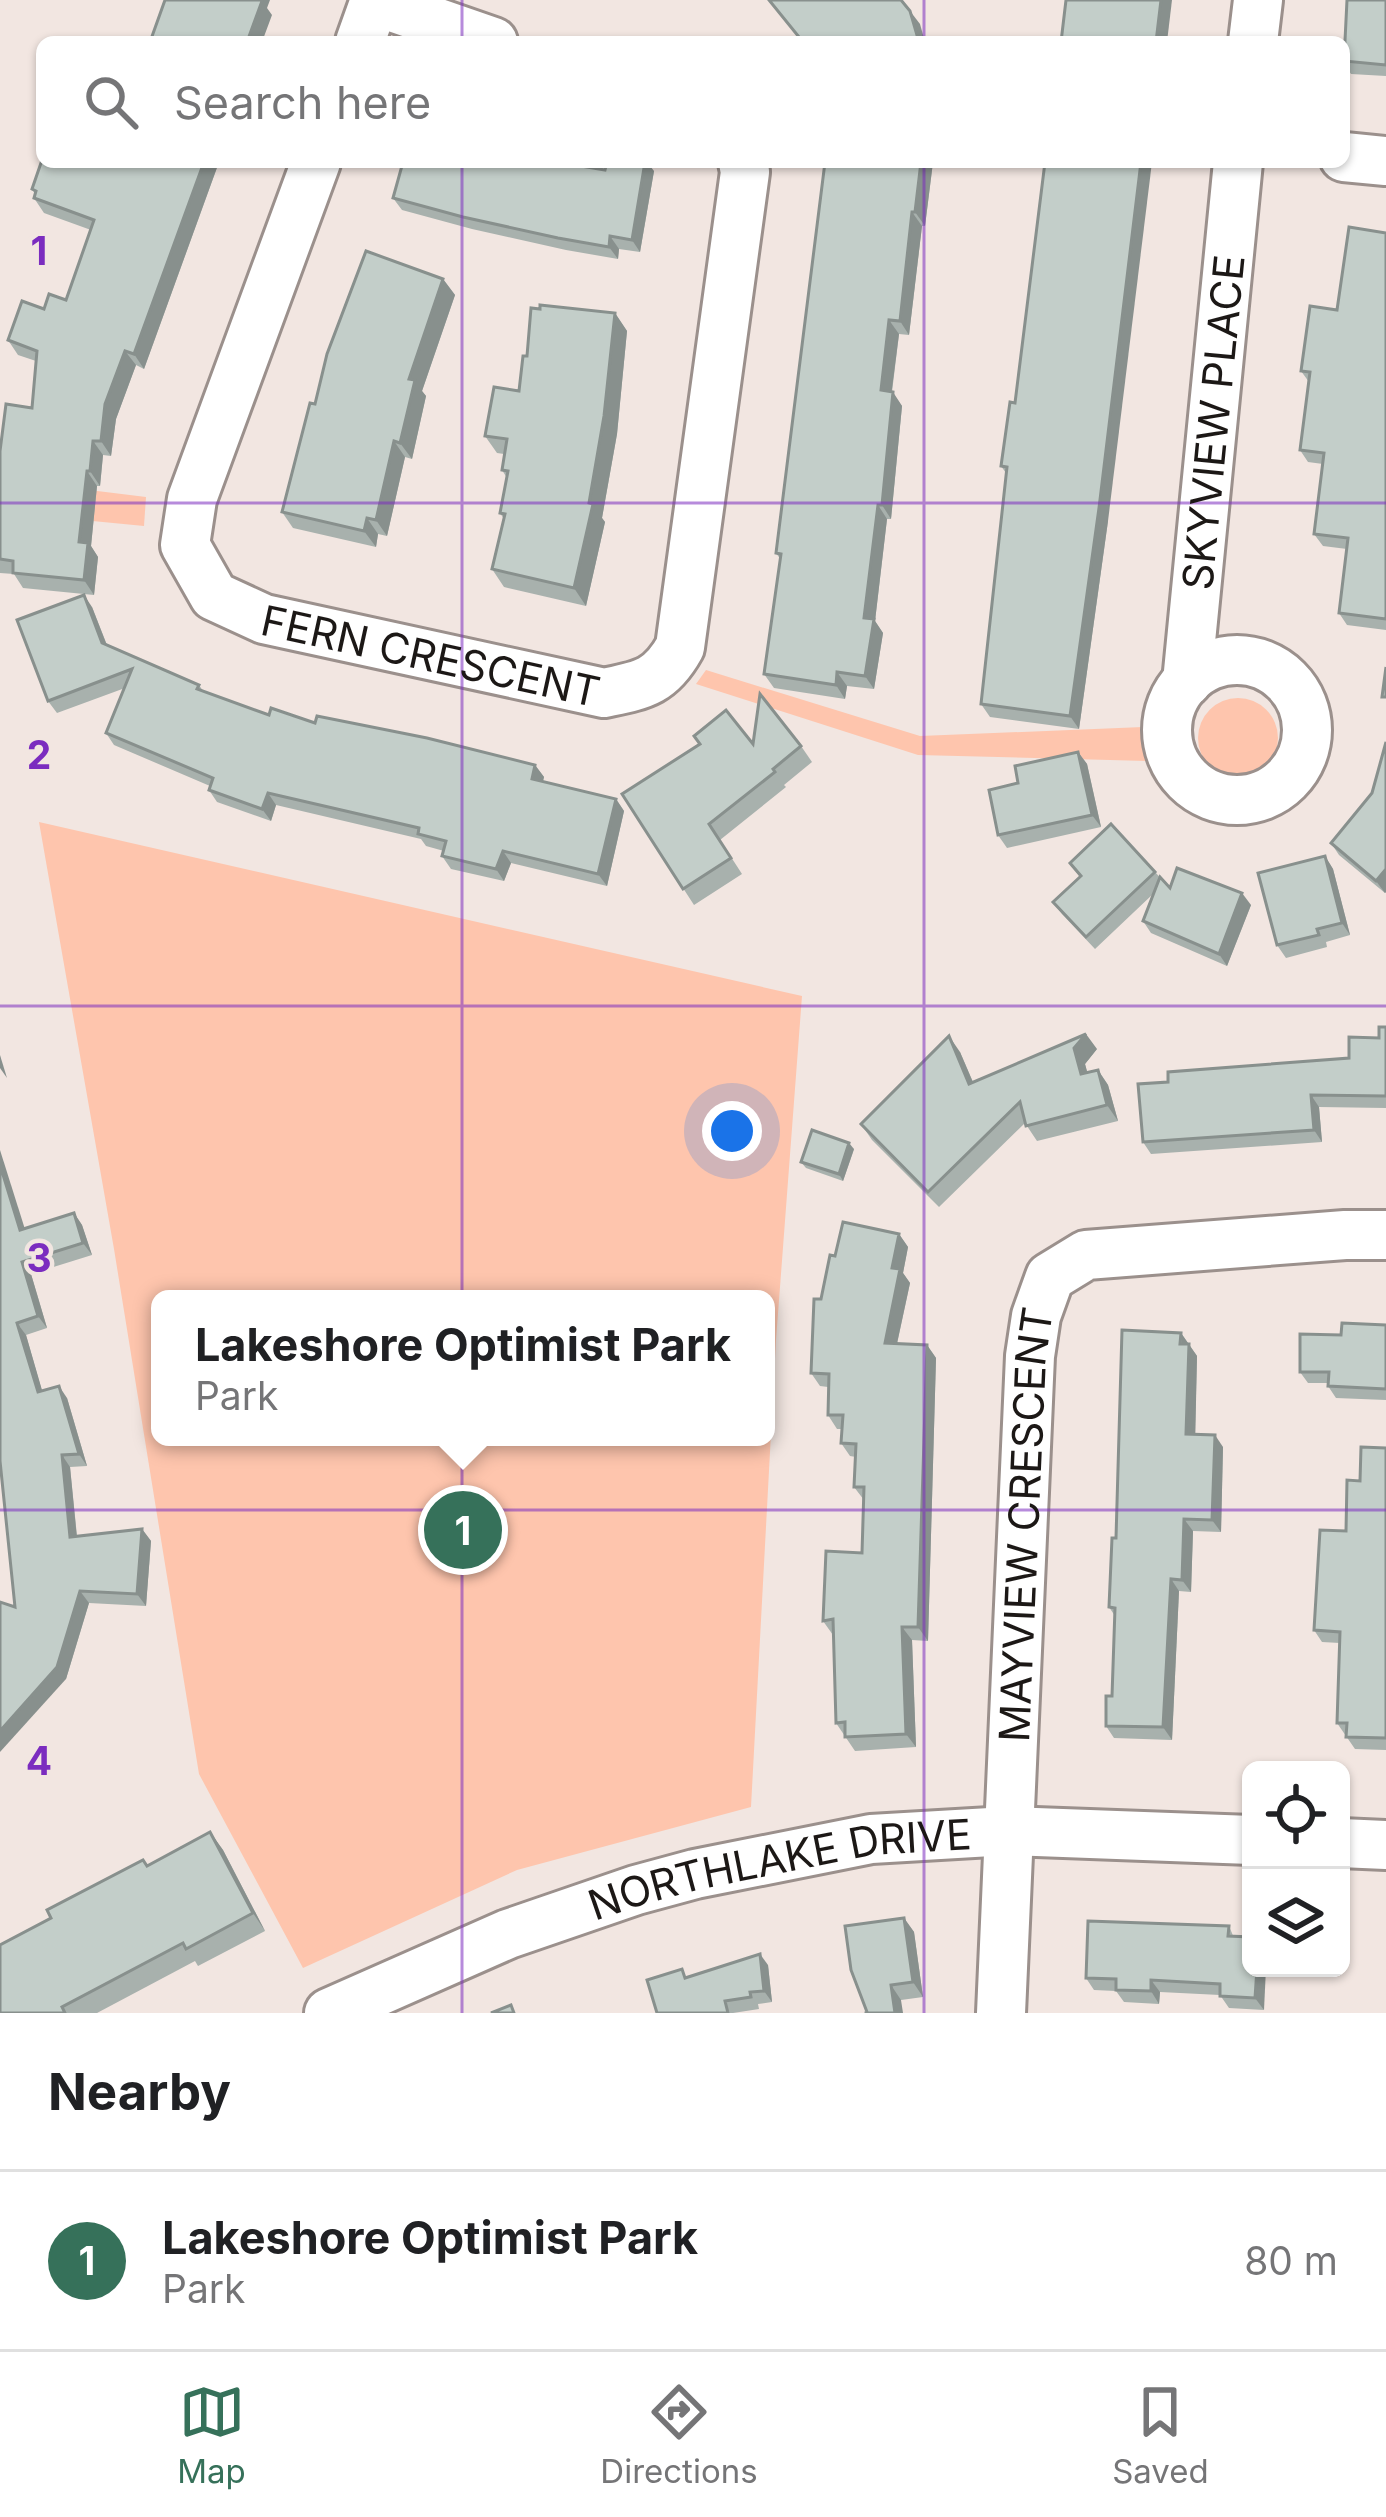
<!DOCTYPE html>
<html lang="en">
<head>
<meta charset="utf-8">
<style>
  :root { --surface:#fff; --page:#f6f6f6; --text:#202124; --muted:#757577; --line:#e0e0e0; --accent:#36715a }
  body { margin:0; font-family:Inter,sans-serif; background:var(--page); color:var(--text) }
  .controls { position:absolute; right:36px; bottom:36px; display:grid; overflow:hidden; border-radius:18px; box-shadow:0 3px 9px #0004 }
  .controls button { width:108px; height:108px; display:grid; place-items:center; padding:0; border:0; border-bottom:3px solid var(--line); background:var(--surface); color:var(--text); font:60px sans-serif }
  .you { position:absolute; left:732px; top:1131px; width:42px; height:42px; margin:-30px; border:9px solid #fff; border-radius:50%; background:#1a73e8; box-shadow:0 0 0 18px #1a73e833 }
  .badge { display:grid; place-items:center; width:78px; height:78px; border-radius:50%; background:var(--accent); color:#fff; font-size:39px; font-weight:700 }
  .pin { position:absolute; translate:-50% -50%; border:6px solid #fff; box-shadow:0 3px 12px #0006 }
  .popup { position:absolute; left:151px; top:1290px; width:624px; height:156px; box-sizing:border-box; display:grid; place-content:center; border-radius:18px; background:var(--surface); filter:drop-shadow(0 3px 9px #0005); font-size:39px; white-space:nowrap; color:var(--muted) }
  .popup b { font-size:45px; color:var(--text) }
  .popup::after { content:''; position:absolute; left:50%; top:100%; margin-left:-24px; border:24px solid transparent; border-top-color:var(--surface) }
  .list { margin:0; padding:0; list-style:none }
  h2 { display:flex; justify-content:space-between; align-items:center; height:156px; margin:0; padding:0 48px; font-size:51px }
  h2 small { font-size:39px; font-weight:400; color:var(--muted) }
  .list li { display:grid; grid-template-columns:78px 1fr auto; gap:36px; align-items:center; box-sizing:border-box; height:180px; padding:0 48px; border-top:3px solid var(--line) }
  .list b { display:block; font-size:45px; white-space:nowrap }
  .list p { margin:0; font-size:39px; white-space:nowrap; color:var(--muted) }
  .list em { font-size:39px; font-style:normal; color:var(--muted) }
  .icon { flex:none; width:66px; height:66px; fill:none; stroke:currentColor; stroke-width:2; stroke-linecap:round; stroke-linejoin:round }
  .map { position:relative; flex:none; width:1386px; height:2013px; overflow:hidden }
  .search { position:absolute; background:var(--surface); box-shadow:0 3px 9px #0004; left:36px; right:36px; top:36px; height:132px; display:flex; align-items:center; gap:30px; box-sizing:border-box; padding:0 42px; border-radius:18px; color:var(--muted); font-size:45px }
  .sheet { height:336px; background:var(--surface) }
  nav { display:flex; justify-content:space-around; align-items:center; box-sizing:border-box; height:168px; border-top:3px solid var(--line); background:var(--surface); font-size:33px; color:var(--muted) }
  nav a { display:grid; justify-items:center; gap:6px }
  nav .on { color:var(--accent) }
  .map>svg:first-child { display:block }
  .green { fill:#fec5ad; fill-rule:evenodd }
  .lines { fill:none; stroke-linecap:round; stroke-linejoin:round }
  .minor-casing { stroke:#9b908c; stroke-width:54 }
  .minor { stroke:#fff; stroke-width:48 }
  .wall { fill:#a8b1ad }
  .shaded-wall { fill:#88908d }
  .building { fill:#c3cec9; stroke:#88908d; stroke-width:3 }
  .grid { fill:none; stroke:#7b2cbf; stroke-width:3; stroke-opacity:0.55 }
  .labels { text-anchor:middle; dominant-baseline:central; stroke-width:9; stroke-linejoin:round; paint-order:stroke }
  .street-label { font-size:42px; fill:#1c1816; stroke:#f2e6e1 }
  .grid-label { font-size:39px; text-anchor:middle; font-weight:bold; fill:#7b2cbf; stroke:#f2e6e1; stroke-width:9; stroke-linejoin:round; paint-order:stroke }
</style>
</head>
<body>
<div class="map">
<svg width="1386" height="2013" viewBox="0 0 1386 2013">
  <rect width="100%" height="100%" fill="#f2e6e1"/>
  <g class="green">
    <path d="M0,479L146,497L144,526L0,512Z"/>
    <path d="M706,670L920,736L1143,727L1147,761L918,755L696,684Z"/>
    <circle cx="1238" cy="738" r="40"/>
    <path d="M39,822L802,996L776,1340L751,1807L517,1870L303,1968L199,1774L114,1249ZM160,1299H766V1437H160Z"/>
  </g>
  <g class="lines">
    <defs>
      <g id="minor">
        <path d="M375,1L493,42"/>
        <path d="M360,42L375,0"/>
        <path d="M1253,42L1258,0"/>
        <path d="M1344,157L1386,161"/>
        <path id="s1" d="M316,162L192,499L185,545L214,596L264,619L604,693C642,685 660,683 680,647L745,172L743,162"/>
        <circle cx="1237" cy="730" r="70"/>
        <path id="s2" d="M1187,682L1238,162"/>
        <path d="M1341,1843L1386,1845"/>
        <path id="s3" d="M329,2013L508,1934L636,1890L695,1874L871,1839L1008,1831L1251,1840"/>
        <path id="s4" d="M1001,2013L1030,1356L1036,1316L1050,1277L1086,1255L1345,1235H1386"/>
      </g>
    </defs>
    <use href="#minor" class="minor-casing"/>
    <use href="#minor" class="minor"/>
  </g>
  <g class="wall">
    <path d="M1386,0V76L1351,74L1344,64V42Z"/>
    <path d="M42,162H219L144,369L136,365L116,419L111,456L103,455L100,486H97L91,546L98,557L94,595L23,588L14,574L0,573V451L32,408L36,361L18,355L8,340L44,309L66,300L91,230L44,213L34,198L35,194L32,189Z"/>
    <path d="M933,162L925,226H922L909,335L899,334L892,392L902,406L891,519H887L875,621L883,633L874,689L847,686L845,699L774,688L764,674L781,560L776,553Z"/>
    <path d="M605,170L654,171L640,252L619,249L618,259L566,250L472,229L402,210L393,198Z"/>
    <path d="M1386,233V630L1347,625L1339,613L1347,549L1323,546L1314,534L1323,464L1308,462L1300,450L1309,382L1301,371Z"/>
    <path d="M443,279L455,295L422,391L426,396L412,459L405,457L387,536L378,534L376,547L293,528L282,512L315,404Z"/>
    <path d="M615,313L627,331L617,434L602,518L605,522L586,606L504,587L492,569L504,519L500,513L507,478L502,470L504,454L497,453L485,436L519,391L527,356Z"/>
    <path d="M1015,403L1108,521L1079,729L990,717L981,704L1006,473L1001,466Z"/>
    <path d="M92,607L107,645L199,685L203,691L269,715L535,765L544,777L543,782L616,799L624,811L607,886L511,863L504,881L451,869L442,856L444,851L426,846L421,839L276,805L271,821L217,802L209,790L210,786L114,745L106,733L125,688L57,713L48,701Z"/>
    <path d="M1386,742V892L1385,893L1339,855L1331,843L1372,793Z"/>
    <path d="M753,744L801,746L812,762L784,785L786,787L720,840L742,874L694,905L622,794Z"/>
    <path d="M1078,752L1087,764L1101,827L1007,848L998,835L1018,783Z"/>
    <path d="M1325,856L1333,869L1350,935L1326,942L1327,947L1286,958L1277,945Z"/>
    <path d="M1070,863L1155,872L1170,888L1251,905L1227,966L1151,933L1143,921L1153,894L1095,949L1062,914L1053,902L1080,877Z"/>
    <path d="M1386,1027V1108L1319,1107L1322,1142L1151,1154L1143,1142L1168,1082L1349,1058L1379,1038Z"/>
    <path d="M1097,1049L1085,1064L1087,1072L1098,1070L1108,1085L1118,1121L1037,1141L1025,1123L939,1207L872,1140L861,1124L960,1052L973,1082Z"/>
    <path d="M854,1149L843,1181L806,1168L801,1162Z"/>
    <path d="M74,1213L82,1225L92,1255L31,1274L47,1328L26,1335L42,1391L67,1398L87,1466L70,1467L77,1536L142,1529L151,1541L146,1606L89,1603L66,1679L15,1607L0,1461L24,1229Z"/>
    <path d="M899,1234L908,1247L903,1273L910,1283L897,1344L927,1345L936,1358L928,1641L912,1640L916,1747L855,1751L836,1723L833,1635L823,1621L862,1553L864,1500L854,1487L856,1457L850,1456L841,1443L842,1429H837L828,1415V1387L820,1386L811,1373L821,1299L835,1256Z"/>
    <path d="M1386,1325V1400L1336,1398L1328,1386L1329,1383H1308L1300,1372L1341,1335Z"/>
    <path d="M1181,1333L1197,1356L1195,1435L1223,1447L1221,1532L1193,1531L1191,1592L1179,1591L1172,1740L1114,1738L1106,1726L1112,1696L1115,1616L1109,1607L1116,1538Z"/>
    <path d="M1386,1448V1750L1355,1749L1337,1723L1340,1643L1322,1642L1314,1630L1346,1531L1360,1481Z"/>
    <path d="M210,1832L223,1850L265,1931L198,1966L195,1961L97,2013H0L147,1866Z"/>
    <path d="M904,1918L914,1932L923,1997L901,2000L867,2012Z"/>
    <path d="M1229,1926L1264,2010L1229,2008L1220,1995L1160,1992L1159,2004L1124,2002L1116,1991L1094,1990L1086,1978Z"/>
    <path d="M768,1965L772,2002L758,2004L759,2009L733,2013H657L688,1977Z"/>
  </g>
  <g class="shaded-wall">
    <path d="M256,0H270L267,8L272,15L262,42H247Z"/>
    <path d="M1161,0H1172L1167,42H1156Z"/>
    <path d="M910,11L920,24L925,42H919Z"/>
    <path d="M204,162H219L144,369L134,354Z"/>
    <path d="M645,162H647L654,171L640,252L632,240Z"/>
    <path d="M921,162H933L925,226L915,212Z"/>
    <path d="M1141,162H1152L1108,521L1079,729L1070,716Z"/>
    <path d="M912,212L922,226L909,335L900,321Z"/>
    <path d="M610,236L619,249L618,259L609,247Z"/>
    <path d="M443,279L455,295L422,391L426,396L412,459L400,443L409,379Z"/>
    <path d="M615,313L627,331L617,434L602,518L605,522L586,606L574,588L589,503Z"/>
    <path d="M889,320L899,334L890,404L881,390Z"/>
    <path d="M125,351L136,365L116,419L111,456L101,441L105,404Z"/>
    <path d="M893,392L902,406L891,519L882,505Z"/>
    <path d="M93,441L103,455L100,486L90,471Z"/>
    <path d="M394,441L405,457L387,536L376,520Z"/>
    <path d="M87,471L97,486L91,546L98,557L94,595L84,580L79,542Z"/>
    <path d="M878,505L887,519L875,621L883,633L874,689L865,676L864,618Z"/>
    <path d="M367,518L378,534L376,547L364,531Z"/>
    <path d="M84,595L92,607L111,656L102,643Z"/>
    <path d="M837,672L847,686L845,699L836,685Z"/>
    <path d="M1078,752L1087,764L1101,827L1092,815Z"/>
    <path d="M535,765L544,777L540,791L532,779Z"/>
    <path d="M268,793L276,805L271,821L262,809Z"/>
    <path d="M616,799L624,811L607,886L598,874Z"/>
    <path d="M503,851L511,863L504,881L496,869Z"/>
    <path d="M1325,856L1333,869L1350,935L1342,923Z"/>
    <path d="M1386,869V892L1385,893L1376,881Z"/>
    <path d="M1242,893L1251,905L1227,966L1219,954Z"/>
    <path d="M1086,1034L1097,1049L1085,1064L1092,1089L1081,1074L1074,1048Z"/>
    <path d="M949,1036L960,1052L980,1099L969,1084Z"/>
    <path d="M0,1055L7,1078L0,1068Z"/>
    <path d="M1098,1070L1108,1085L1118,1121L1107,1105Z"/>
    <path d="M1311,1095L1319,1107L1322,1142L1314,1130Z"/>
    <path d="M849,1143L854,1149L843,1181L839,1174Z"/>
    <path d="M0,1150L29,1242L20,1230L0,1165Z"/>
    <path d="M74,1213L82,1225L92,1255L83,1243Z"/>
    <path d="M899,1234L908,1247L903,1273L910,1283L894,1357L885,1343L892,1268Z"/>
    <path d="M22,1262L31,1274L47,1328L38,1316Z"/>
    <path d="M17,1323L26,1335L46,1404L38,1392Z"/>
    <path d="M1181,1333L1197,1356L1195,1447L1186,1434Z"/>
    <path d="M927,1345L936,1358L928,1641L918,1627Z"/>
    <path d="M59,1386L67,1398L87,1466L79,1454Z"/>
    <path d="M1215,1435L1223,1447L1221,1532L1212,1520Z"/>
    <path d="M62,1455L70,1467L78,1549L70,1537Z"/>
    <path d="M1184,1519L1193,1531L1191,1592L1182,1580Z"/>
    <path d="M142,1529L151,1541L146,1606L137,1594Z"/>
    <path d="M1171,1579L1179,1591L1172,1740L1163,1727Z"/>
    <path d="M80,1591L89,1603L66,1679L0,1752V1731Z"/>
    <path d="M902,1627L912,1640L916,1747L906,1734Z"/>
    <path d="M210,1832L223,1850L265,1931L253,1913Z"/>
    <path d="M904,1918L914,1932L923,1997L913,1982Z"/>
    <path d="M760,1954L768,1965L772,2002L764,1991Z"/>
    <path d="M1257,1968H1266L1264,2010L1255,1998Z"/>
    <path d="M1151,1980L1160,1992L1159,2004L1151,1991Z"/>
    <path d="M891,1985L901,2000L903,2013H895Z"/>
  </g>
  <g class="building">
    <path d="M165,0H260L262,1L247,42H150Z"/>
    <path d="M769,0H901L910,11L919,42H803Z"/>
    <path d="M1066,0H1161L1156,42H1061Z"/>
    <path d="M1347,0H1386V65L1344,61Z"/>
    <path d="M42,160L204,162L134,354L125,351L105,404L101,441H93L90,471H87L79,542L88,543L84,580L13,573V561L0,559V451L6,404L32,408L37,351L8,340L22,301L44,309L49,294L66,300L94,220L34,198L36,191L32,189Z"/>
    <path d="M403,162H557L605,170L607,162H645L632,240L610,236L609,247L558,238L463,217L393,198Z"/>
    <path d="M825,162H921L915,212H912L900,321L889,320L881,390L893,392L882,505H878L864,618L874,619L865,676L837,672L836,685L764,674L781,554L776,553Z"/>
    <path d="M1045,162H1141L1099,508L1070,716L981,704L1007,467L1001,466L1010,402L1015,403Z"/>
    <path d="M1349,227L1386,233V619L1339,613L1348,538L1314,534L1324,453L1300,450L1310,372L1301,371L1310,306L1337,310Z"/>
    <path d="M366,251L443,279L409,379L415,380L400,443L394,441L376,520L367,518L364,531L282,512L310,403L315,404L327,354Z"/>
    <path d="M540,305L615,313L604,416L589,503L593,504L574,588L492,569L505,514L500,513L508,471L502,470L507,439L485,436L494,387L519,391L523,356H527L531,308L540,309Z"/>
    <path d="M84,595L102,643L199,685L197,689L269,715L271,708L315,723L317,716L427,738L535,765L532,779L616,799L598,874L503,851L496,869L442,856L446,841L418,834L419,828L268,793L262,809L209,790L213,778L106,733L132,669L48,701L17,620Z"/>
    <path d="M1386,667V697H1382Z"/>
    <path d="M760,694L801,746L773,769L775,772L709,824L731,858L683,889L622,794L700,744L694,736L726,710L753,744Z"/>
    <path d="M1386,742V869L1376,881L1331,843L1372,793Z"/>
    <path d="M1078,752L1092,815L998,835L989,790L1018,783L1015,766Z"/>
    <path d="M1111,824L1155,872L1086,937L1053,902L1081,876L1070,863Z"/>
    <path d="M1325,856L1342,923L1317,929L1319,935L1277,945L1258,873Z"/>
    <path d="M1177,868L1242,893L1219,954L1143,921L1160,877L1170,888Z"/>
    <path d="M1379,1027H1386V1096L1311,1095L1314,1130L1143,1142L1138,1084L1168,1082V1072L1349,1058V1037L1379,1038Z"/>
    <path d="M1086,1034L1074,1048L1081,1074L1098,1070L1107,1105L1026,1126L1020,1102L928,1192L861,1124L949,1036L969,1084Z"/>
    <path d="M812,1130L849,1143L839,1174L801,1162Z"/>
    <path d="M0,1165L20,1230L74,1213L83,1243L22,1262L38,1316L17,1323L38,1392L59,1386L79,1454L62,1455L70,1537L142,1529L137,1594L80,1591L57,1667L0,1731V1602L15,1607L0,1461Z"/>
    <path d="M843,1222L899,1234L892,1268L900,1269L885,1343L927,1345L918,1627H902L906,1734L845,1737V1722L836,1723L833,1619L823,1621L826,1551L862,1553L864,1487H854L856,1444L841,1443L843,1415H828L829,1374L811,1373L814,1299H821L830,1255L835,1256Z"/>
    <path d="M1342,1323L1386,1325V1389L1328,1386L1329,1372H1300V1334L1341,1335Z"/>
    <path d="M1122,1330L1181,1333L1180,1344H1189L1186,1434L1215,1435L1212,1520L1184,1519L1182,1580L1171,1579L1163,1727L1106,1726V1696H1112L1115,1608L1109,1607L1112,1538H1116Z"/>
    <path d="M1361,1447L1386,1448V1738L1346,1737L1347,1723H1337L1340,1632L1314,1630L1320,1530L1346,1531L1347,1480L1360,1481Z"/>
    <path d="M210,1832L253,1913L186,1949L183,1943L62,2007L65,2013H0V1945L51,1918L47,1910L143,1860L147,1866Z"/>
    <path d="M904,1918L913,1982L891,1985L895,2013H865L867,2012L851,1970L845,1926Z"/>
    <path d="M1088,1921L1229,1926L1228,1936L1251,1937V1968H1257L1255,1998L1220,1996V1984L1151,1980V1991L1116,1990V1979L1086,1978Z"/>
    <path d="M760,1954L764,1991L750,1992L751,1997L725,2001L728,2013H657L647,1980L682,1969L685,1978Z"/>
    <path d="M511,2005L514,2013H491Z"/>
  </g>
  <path class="grid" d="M462,0V42M924,0V42M462,162V2013M924,162V2013M0,503H1386M0,1006H1386M0,1510H1386"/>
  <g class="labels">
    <g class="street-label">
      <text stroke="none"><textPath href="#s2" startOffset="261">SKYVIEW PLACE</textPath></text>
      <text stroke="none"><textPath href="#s1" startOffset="690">FERN CRESCENT</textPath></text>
      <text stroke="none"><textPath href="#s4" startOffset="489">MAYVIEW CRESCENT</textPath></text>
      <text stroke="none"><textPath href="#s3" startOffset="477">NORTHLAKE DRIVE</textPath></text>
    </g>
  </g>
  <g class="grid-label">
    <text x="39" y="265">1</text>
    <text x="39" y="769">2</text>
    <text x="39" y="1272">3</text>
    <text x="39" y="1775">4</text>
  </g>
</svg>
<div class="controls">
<button><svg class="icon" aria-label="locate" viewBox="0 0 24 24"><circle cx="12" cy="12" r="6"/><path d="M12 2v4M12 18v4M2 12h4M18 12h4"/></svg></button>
<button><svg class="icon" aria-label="layers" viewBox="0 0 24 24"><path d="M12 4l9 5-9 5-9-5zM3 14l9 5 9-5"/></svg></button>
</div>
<div class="you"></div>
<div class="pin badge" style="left:463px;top:1530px">1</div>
<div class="popup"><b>Lakeshore Optimist Park</b>Park</div>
<div class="search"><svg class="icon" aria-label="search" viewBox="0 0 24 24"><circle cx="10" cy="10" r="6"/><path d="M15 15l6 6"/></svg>Search here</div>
</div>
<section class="sheet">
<h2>Nearby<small></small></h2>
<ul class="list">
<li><span class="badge">1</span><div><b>Lakeshore Optimist Park</b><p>Park</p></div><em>80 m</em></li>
</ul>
</section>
<nav>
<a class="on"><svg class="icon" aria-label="map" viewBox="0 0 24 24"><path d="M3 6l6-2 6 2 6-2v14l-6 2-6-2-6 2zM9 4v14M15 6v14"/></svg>Map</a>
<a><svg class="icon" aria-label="directions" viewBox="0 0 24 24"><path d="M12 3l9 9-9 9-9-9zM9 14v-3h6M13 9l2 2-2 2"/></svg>Directions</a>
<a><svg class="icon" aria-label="saved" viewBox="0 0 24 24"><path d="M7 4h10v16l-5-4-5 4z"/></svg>Saved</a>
</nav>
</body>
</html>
